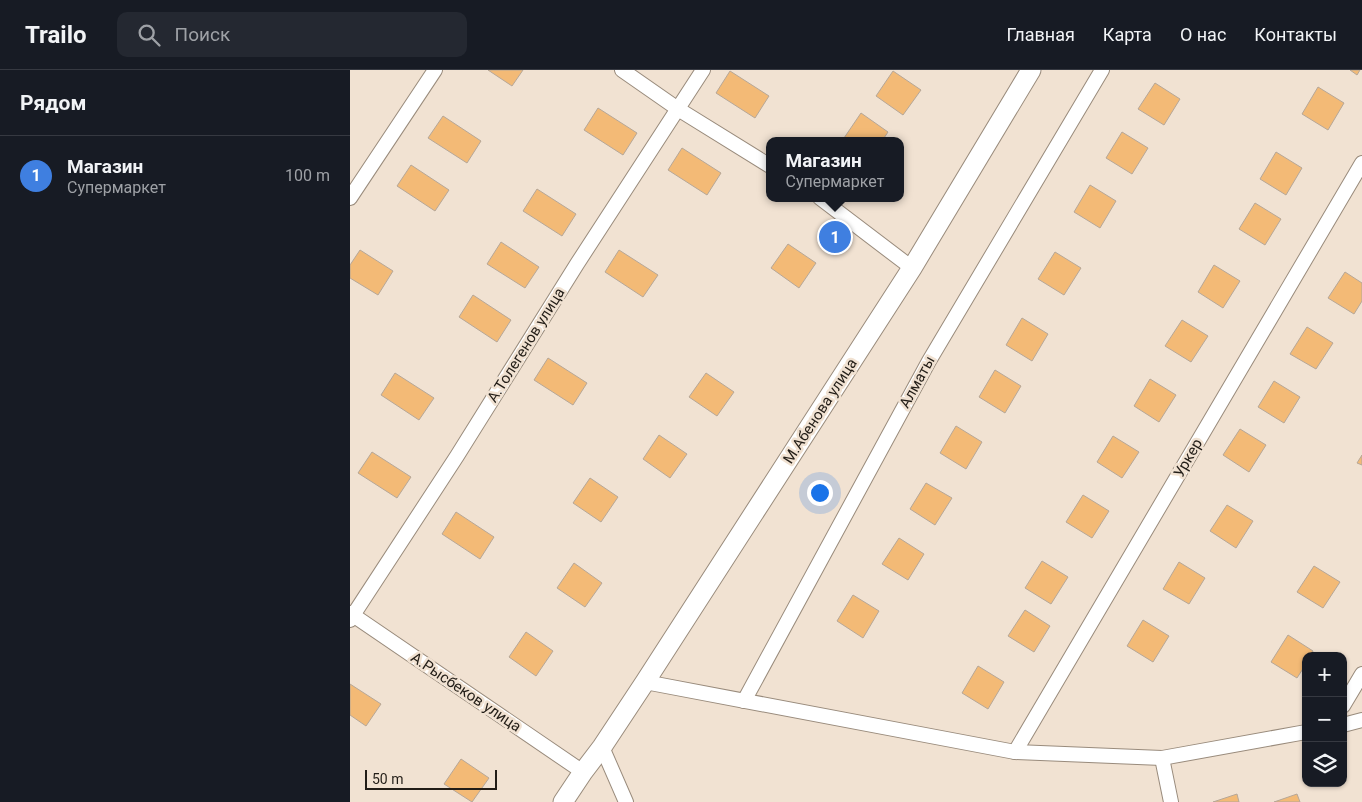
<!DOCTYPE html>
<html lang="ru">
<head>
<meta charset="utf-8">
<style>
  :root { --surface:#171b24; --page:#242831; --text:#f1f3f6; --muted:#9ea1a6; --line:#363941; --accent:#b45309 }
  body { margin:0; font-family:Roboto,sans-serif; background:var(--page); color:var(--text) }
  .controls { position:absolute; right:15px; bottom:15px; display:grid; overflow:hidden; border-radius:10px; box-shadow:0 1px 4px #0004 }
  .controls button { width:45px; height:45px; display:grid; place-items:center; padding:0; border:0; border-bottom:1px solid var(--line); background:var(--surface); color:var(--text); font:25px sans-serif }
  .scale { position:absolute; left:15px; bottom:12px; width:132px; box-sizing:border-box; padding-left:5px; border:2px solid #221d17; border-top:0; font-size:14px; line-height:18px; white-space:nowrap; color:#221d17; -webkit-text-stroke:4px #f1e2d2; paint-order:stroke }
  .you { position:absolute; left:469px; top:422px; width:18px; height:18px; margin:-12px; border:4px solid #fff; border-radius:50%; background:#1a73e8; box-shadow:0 0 0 8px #1a73e833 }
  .badge { display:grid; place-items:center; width:32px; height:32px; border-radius:50%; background:var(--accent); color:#fff; font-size:16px; font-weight:700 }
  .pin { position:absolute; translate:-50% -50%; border:2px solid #fff; box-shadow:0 1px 5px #0006 }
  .popup { position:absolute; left:416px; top:67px; width:138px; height:65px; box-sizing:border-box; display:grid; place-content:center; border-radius:10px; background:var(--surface); filter:drop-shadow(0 1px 4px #0005); font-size:16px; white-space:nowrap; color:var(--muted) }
  .popup b { font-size:19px; color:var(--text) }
  .popup::after { content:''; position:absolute; left:50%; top:100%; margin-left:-10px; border:10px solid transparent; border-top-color:var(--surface) }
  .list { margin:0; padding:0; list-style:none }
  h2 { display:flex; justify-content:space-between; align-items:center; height:65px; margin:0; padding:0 20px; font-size:21px }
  h2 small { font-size:16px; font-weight:400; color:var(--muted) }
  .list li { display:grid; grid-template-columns:32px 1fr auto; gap:15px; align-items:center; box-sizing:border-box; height:80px; padding:0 20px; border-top:1px solid var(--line) }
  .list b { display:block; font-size:19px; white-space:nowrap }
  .list p { margin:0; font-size:16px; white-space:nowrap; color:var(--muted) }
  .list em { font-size:16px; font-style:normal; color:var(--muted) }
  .icon { flex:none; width:28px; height:28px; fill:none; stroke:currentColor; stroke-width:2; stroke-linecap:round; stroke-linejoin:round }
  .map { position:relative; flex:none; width:1012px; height:732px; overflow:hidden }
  header { display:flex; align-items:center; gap:30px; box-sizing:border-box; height:70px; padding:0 25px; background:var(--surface); border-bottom:1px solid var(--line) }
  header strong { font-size:24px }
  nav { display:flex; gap:28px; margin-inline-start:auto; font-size:18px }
  .search { width:350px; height:45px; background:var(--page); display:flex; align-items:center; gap:12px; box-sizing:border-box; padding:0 18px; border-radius:10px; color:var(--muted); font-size:19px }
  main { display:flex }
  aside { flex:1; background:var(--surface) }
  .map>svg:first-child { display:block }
  .building { fill:#f3ba76; stroke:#b6a798 }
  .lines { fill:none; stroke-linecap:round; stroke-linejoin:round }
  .minor-casing { stroke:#998b7c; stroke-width:16 }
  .secondary-casing { stroke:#998b7c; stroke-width:21 }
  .minor { stroke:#fff; stroke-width:14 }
  .secondary { stroke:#fff; stroke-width:19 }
  .labels { text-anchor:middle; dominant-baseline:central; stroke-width:5; stroke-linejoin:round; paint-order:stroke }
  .street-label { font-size:15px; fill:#221d17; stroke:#f1e2d2 }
</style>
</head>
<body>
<header>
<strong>Trailo</strong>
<div class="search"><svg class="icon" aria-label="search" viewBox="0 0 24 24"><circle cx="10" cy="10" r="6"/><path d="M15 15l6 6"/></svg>Поиск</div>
<nav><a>Главная</a><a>Карта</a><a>О нас</a><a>Контакты</a></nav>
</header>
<main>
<aside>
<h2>Рядом<small></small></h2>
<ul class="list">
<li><span class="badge" style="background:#3f7fe0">1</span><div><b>Магазин</b><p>Супермаркет</p></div><em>100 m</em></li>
</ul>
</aside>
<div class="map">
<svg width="1012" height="732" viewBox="0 0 1012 732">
  <rect width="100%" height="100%" fill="#f1e2d2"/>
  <g class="building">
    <path d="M138,0H173L162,16Z"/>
    <path d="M1000,0H1010L1007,5Z"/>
    <path d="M380,1L419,26L405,48L366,23Z"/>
    <path d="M543,1L571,20L553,45L526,26Z"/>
    <path d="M805,13L830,29L814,55L788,39Z"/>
    <path d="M968,17L994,33L978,60L952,44Z"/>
    <path d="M248,38L287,63L273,85L234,60Z"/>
    <path d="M511,43L538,62L532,71H498L494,68Z"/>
    <path d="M93,46L131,71L117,93L78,68Z"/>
    <path d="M772,62L798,78L782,104L756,88Z"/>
    <path d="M332,78L371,103L357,125L318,100Z"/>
    <path d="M926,82L952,98L936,125L910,109Z"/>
    <path d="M61,95L99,120L85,141L47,116Z"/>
    <path d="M740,115L766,131L750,158L724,142Z"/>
    <path d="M187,119L226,144L212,166L173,141Z"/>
    <path d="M905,133L931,149L915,175L889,159Z"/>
    <path d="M151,172L189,197L175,218L137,194Z"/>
    <path d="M438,174L466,193L449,218L421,198Z"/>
    <path d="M10,180L43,201L28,225L0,208V195Z"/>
    <path d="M269,180L308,205L293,227L255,202Z"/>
    <path d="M705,182L731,198L714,225L688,209Z"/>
    <path d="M864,195L890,211L873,238L848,222Z"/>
    <path d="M995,202L1012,213V231L1004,244L978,228Z"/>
    <path d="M123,225L161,250L147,272L109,247Z"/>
    <path d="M672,248L698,264L682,291L656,275Z"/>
    <path d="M832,250L858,266L841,292L815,276Z"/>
    <path d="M957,257L983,273L966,299L940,284Z"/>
    <path d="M198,288L237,313L223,335L184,310Z"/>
    <path d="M645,300L671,316L655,343L629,327Z"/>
    <path d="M45,303L84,328L69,350L31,325Z"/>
    <path d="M356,303L384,322L367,346L339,327Z"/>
    <path d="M800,309L826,325L809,352L784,336Z"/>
    <path d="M924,311L950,327L934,353L908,337Z"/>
    <path d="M606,356L632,372L616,399L590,383Z"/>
    <path d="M890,359L916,375L899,402L873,385Z"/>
    <path d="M309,365L337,384L320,408L293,389Z"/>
    <path d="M763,366L789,382L772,408L747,392Z"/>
    <path d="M22,382L61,407L47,428L8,403Z"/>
    <path d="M1012,385V395L1007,393Z"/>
    <path d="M240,408L268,427L251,452L223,433Z"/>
    <path d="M576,413L602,428L585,455L560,439Z"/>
    <path d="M733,425L759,441L742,468L716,452Z"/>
    <path d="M877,435L903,451L886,478L860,461Z"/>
    <path d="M106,442L144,467L130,489L92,464Z"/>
    <path d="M549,468L574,484L558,510L532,494Z"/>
    <path d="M692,491L718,507L701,534L675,518Z"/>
    <path d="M829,492L855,508L839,534L813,519Z"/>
    <path d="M224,493L252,513L235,537L207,518Z"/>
    <path d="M964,496L990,512L973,538L947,522Z"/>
    <path d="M503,525L529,541L513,568L487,551Z"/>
    <path d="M675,540L700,556L684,582L658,566Z"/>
    <path d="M793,550L819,566L803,592L777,576Z"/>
    <path d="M176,562L203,581L186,606L159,587Z"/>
    <path d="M938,565L963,581L961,586H956V594L947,608L921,592Z"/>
    <path d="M628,596L654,612L638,639L612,623Z"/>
    <path d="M0,614L31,634L16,656L0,645Z"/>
    <path d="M111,689L139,708L122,732L94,714Z"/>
    <path d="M887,724L889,732H863Z"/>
    <path d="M947,724L950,732H924Z"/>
  </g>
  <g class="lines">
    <defs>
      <g id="minor">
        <path d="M272,0L328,39L420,96"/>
        <path d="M0,128L85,0"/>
        <path d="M470,128L562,198"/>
        <path d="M0,543L233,702"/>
        <path d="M0,550L107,386L227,194L353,0"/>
        <path d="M295,612L665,682L812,688L956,662"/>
        <path d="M394,631L579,291L752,0"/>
        <path d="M993,636L1012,604"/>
        <path d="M993,655L1012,650"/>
        <path d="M252,677L276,732"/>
        <path d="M665,682L1012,93"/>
        <path d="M812,688L821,732"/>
      </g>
      <path id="secondary" d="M213,732L233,702L252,677L295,612L562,198L681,0"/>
    </defs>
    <use href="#minor" class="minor-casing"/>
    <use href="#secondary" class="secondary-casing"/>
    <use href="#minor" class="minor"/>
    <use href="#secondary" class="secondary"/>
  </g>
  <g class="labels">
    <g class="street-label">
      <text transform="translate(176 275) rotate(-58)">А.Толегенов улица</text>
      <text transform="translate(567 312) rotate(-61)">Алматы</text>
      <text transform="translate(470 341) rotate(-57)">М.Абенова улица</text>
      <text transform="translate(838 388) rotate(-60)">Уркер</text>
      <text transform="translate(116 622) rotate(34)">А.Рысбеков улица</text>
    </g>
  </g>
</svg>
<div class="controls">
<button>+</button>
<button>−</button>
<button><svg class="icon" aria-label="layers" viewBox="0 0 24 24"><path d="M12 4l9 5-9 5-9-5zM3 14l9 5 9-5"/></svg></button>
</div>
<div class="scale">50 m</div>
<div class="you"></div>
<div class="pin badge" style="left:485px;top:167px;background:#3f7fe0">1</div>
<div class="popup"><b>Магазин</b>Супермаркет</div>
</div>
</main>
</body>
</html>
